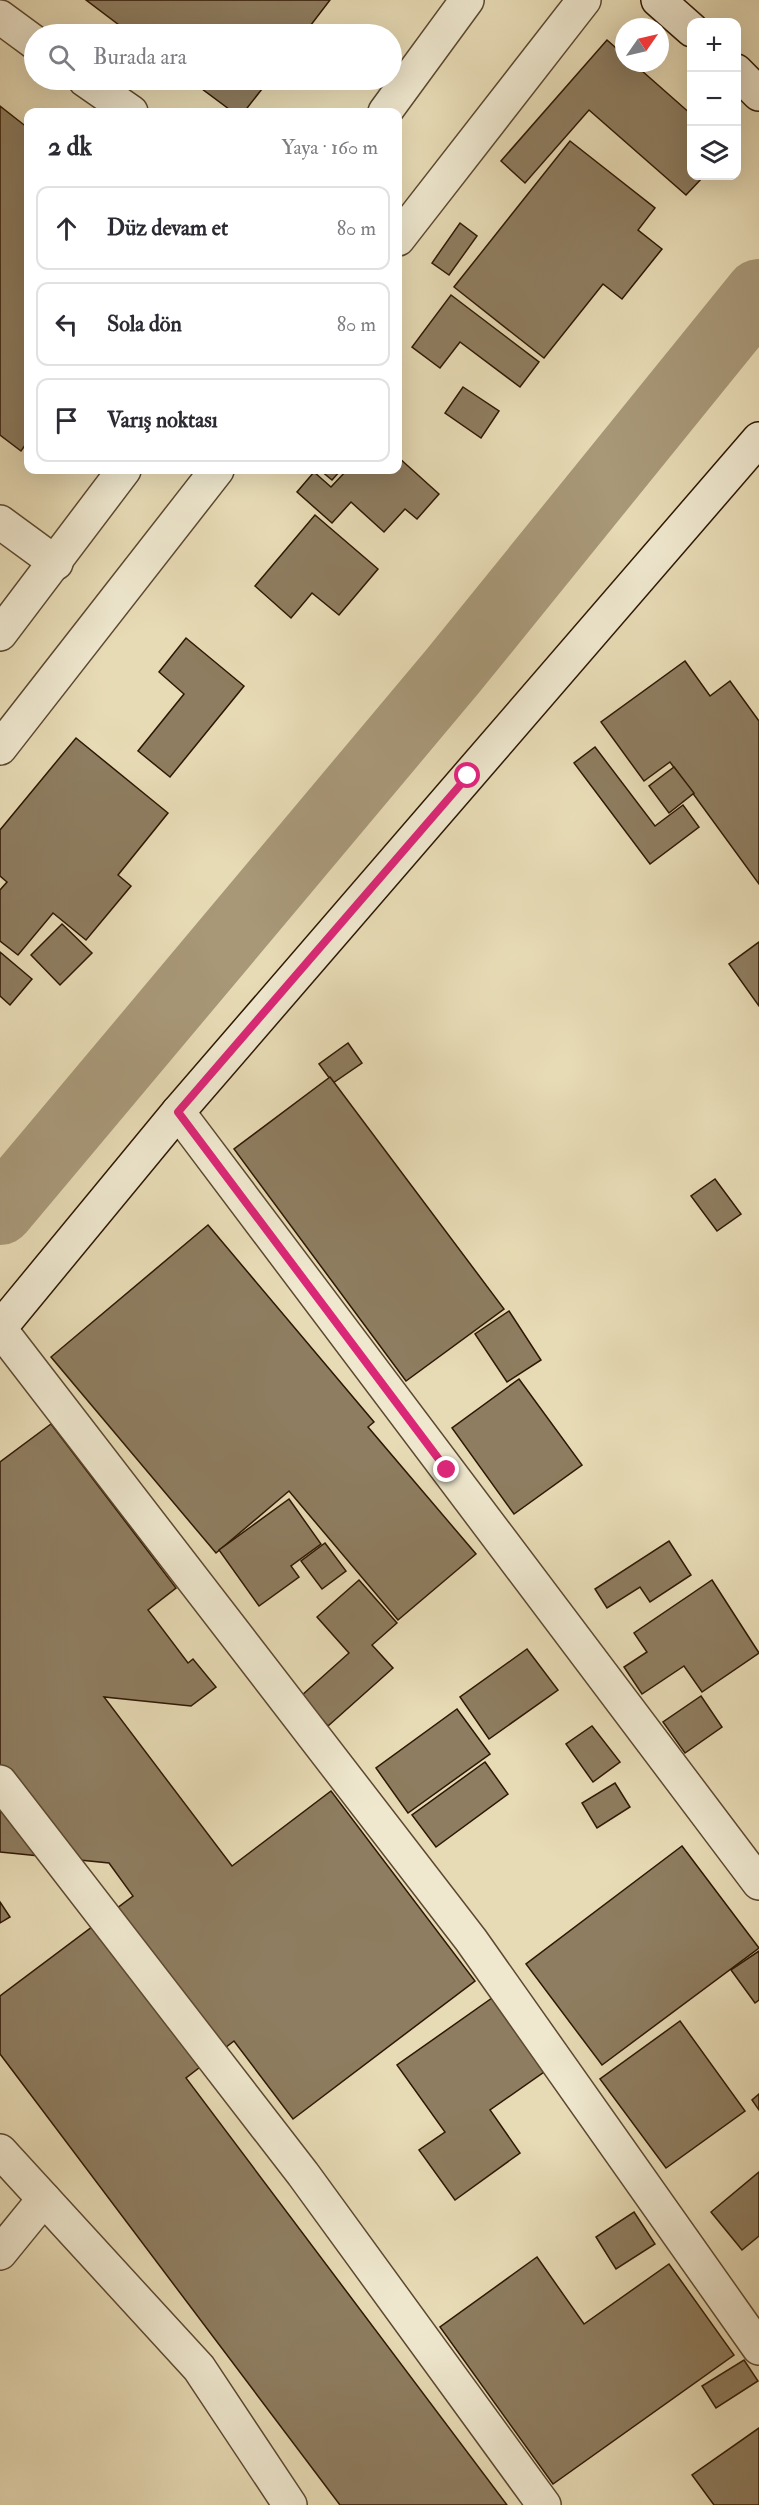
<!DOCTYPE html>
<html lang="tr">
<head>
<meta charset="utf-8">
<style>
  :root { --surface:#fff; --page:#f2f2f3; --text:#2b2b33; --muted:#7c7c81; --line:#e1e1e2 }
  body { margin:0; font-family:"IM FELL Double Pica",serif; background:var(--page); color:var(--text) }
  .controls { position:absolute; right:18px; top:18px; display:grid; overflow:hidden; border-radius:12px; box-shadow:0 6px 24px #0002 }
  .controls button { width:54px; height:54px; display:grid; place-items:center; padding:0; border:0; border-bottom:2px solid var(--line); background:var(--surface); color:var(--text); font:30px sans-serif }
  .compass { position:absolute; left:615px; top:18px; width:54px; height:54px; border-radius:50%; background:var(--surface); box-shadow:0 6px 24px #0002; rotate:56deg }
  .stop { position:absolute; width:18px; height:18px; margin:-14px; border:4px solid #db2777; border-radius:50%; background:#fff }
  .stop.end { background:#db2777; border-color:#fff; box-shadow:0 2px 6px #0008 }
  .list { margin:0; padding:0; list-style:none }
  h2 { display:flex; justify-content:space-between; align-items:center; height:78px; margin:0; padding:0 24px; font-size:26px }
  h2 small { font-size:20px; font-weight:400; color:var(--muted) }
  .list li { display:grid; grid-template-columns:39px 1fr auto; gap:18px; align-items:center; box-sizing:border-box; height:84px; margin:0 12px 12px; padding:0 12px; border:2px solid var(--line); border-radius:12px }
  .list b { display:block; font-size:22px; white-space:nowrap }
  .list em { font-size:20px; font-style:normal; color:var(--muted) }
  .icon { flex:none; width:33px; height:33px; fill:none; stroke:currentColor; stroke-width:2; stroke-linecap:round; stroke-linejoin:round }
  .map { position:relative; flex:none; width:759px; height:2505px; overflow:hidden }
  .search { position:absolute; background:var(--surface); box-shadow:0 6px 24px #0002; left:24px; top:24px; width:378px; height:66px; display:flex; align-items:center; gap:15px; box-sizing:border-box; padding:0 21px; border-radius:33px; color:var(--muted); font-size:22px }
  .panel { position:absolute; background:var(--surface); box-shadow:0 6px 24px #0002; left:24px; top:108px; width:378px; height:366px; border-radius:12px }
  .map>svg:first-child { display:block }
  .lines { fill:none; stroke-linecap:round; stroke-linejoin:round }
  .river { stroke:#a89878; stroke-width:68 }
  .building { fill:#8e7d60; stroke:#2e1703; stroke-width:1.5 }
  .minor-casing { stroke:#5c4830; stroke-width:36 }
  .tertiary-casing { stroke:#5c4830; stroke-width:36 }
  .secondary-casing { stroke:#2e1703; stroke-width:36 }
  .minor { stroke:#efe8cf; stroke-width:33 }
  .tertiary { stroke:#efe8cf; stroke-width:33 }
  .secondary { stroke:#efe8cf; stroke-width:33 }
  .route { stroke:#db2777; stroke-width:8 }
</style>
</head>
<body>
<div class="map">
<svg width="759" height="2505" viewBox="0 0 759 2505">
  <rect width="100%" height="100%" fill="#e7dbb5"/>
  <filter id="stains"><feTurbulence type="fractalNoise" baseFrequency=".00333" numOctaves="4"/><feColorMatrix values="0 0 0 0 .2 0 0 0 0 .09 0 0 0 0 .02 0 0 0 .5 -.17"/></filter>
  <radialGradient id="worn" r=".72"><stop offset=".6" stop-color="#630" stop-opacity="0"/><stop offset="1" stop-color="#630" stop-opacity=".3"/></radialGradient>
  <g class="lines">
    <path class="river" d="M0,1211L452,672L759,293"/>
  </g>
  <g class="building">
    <path d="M86,0H330L304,34H131Z"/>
    <path d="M607,40L624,55V63H633L692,115V176H704L686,195L589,110L525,183L501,161Z"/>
    <path d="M190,80H269L244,112H233Z"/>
    <path d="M0,106L28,128V441L21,451L0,435Z"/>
    <path d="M570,141L655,208L638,230L662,249L622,299L603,284L544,358L454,287Z"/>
    <path d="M460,223L477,236L449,275L432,263Z"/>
    <path d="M451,295L539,362L520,387L460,342L440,368L412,347Z"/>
    <path d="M463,387L499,411L481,438L445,413Z"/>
    <path d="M398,457L439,494L417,519L405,509L384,532L351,502L332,523L297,492L314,472L331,487L347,470H398Z"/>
    <path d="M320,470H341L332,480Z"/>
    <path d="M315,515L378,569L339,615L312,593L291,618L255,586Z"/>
    <path d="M186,638L244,686L170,777L138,751L184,694L159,672Z"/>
    <path d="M685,661L710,696L730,681L759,721V884L670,762L644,781L601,722Z"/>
    <path d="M76,738L168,813L118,875L131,886L86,940L53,913L18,955L0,941V890L7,882L0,876V830Z"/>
    <path d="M595,747L655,826L683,805L699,827L650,864L574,763Z"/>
    <path d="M674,767L694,793L669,813L649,786Z"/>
    <path d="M62,924L92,953L60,985L31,955Z"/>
    <path d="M759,942V1006L729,964Z"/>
    <path d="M0,952L32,979L10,1005L0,996Z"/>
    <path d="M348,1043L362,1063L333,1083L319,1064Z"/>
    <path d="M330,1077L504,1309L406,1381L234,1149Z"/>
    <path d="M715,1179L741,1214L717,1231L691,1196Z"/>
    <path d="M208,1225L374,1422L368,1427L476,1554L398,1620L289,1491L216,1553L51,1357Z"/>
    <path d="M509,1311L541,1360L507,1382L475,1334Z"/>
    <path d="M519,1379L582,1465L514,1514L452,1428Z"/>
    <path d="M51,1424L176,1588L148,1610L188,1663L193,1659L216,1687L191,1706L104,1697L232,1866L331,1791L475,1981L293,2119L234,2041L186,2078L507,2505H340L0,2054V1996L133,1896L109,1863L0,1852V1462Z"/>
    <path d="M289,1499L321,1544L291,1566L299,1577L259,1606L219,1550Z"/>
    <path d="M669,1541L691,1575L650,1602L640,1587L607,1608L595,1589Z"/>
    <path d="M325,1543L346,1571L322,1589L301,1561Z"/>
    <path d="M359,1580L397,1623L372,1645L393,1668L328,1726L301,1696L349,1653L317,1617Z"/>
    <path d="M712,1580L759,1653L702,1692L684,1666L642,1694L624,1667L647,1652L634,1633Z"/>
    <path d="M527,1649L558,1690L489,1739L460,1697Z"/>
    <path d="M701,1696L722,1727L685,1753L663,1722Z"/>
    <path d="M457,1709L490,1754L408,1813L376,1768Z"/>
    <path d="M592,1726L620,1762L593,1782L566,1744Z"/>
    <path d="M485,1762L508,1794L436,1847L412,1815Z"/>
    <path d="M615,1783L630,1807L597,1828L582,1803Z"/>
    <path d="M682,1846L759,1948L602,2065L526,1964Z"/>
    <path d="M0,1902L10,1917L0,1923Z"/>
    <path d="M759,1951V2000L755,2003L731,1970Z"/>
    <path d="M492,1998L544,2072L490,2110L520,2153L455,2200L419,2150L445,2132L397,2065Z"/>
    <path d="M680,2021L745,2111L666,2168L600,2079Z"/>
    <path d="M759,2094V2110L752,2100Z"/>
    <path d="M759,2172V2236L742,2250L711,2212Z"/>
    <path d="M634,2212L655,2244L616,2269L596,2237Z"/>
    <path d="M537,2257L584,2324L669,2264L734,2355L553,2484L440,2327Z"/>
    <path d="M744,2360L758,2381L716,2408L702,2386Z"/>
    <path d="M759,2428V2505H714L692,2475Z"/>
  </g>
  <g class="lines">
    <defs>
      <g id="minor">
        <path d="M0,17L34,42"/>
        <path d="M85,80L131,112"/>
        <path d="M0,522L56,563"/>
        <path d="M178,1112L759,1883"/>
        <path d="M0,1329L471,1940L759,2348"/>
        <path d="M0,1782L303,2174L544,2505"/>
        <path d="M0,2151L199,2368L290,2505"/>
        <path d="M0,2253L44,2199"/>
      </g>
      <g id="tertiary">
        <path d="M385,112L467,0"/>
        <path d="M398,239L584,0"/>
        <path d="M0,634L124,470"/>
        <path d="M0,748L217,470"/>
      </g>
      <g id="secondary">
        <path d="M658,0L692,30"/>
        <path d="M736,71L759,94"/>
        <path d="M0,1328L178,1112L759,439"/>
      </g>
    </defs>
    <use href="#minor" class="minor-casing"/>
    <use href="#tertiary" class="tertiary-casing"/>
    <use href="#secondary" class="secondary-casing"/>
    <use href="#minor" class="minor"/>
    <use href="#tertiary" class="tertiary"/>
    <use href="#secondary" class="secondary"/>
  </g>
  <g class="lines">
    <path class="route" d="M447,1470L178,1112L468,776"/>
  </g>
  <rect width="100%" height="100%" filter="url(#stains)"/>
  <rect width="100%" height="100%" fill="url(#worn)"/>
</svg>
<div class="controls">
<button>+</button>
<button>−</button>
<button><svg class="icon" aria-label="layers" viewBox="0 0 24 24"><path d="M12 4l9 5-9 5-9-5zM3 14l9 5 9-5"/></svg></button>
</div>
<svg class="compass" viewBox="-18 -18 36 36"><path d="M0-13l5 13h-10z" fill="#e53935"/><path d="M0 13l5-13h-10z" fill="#7c7c81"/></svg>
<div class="stop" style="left:468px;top:776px"></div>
<div class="stop end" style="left:447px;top:1470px"></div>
<div class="search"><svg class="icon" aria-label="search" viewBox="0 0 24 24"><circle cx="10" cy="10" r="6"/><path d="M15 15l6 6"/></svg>Burada ara</div>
<section class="panel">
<h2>2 dk<small>Yaya · 160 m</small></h2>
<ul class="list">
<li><svg class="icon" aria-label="ahead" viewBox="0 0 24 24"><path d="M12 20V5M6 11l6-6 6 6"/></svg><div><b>Düz devam et</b></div><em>80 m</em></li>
<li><svg class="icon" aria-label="left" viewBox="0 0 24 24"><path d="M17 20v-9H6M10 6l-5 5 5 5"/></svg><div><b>Sola dön</b></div><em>80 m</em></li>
<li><svg class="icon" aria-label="arrive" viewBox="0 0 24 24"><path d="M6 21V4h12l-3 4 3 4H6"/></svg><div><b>Varış noktası</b></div></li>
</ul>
</section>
</div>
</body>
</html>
